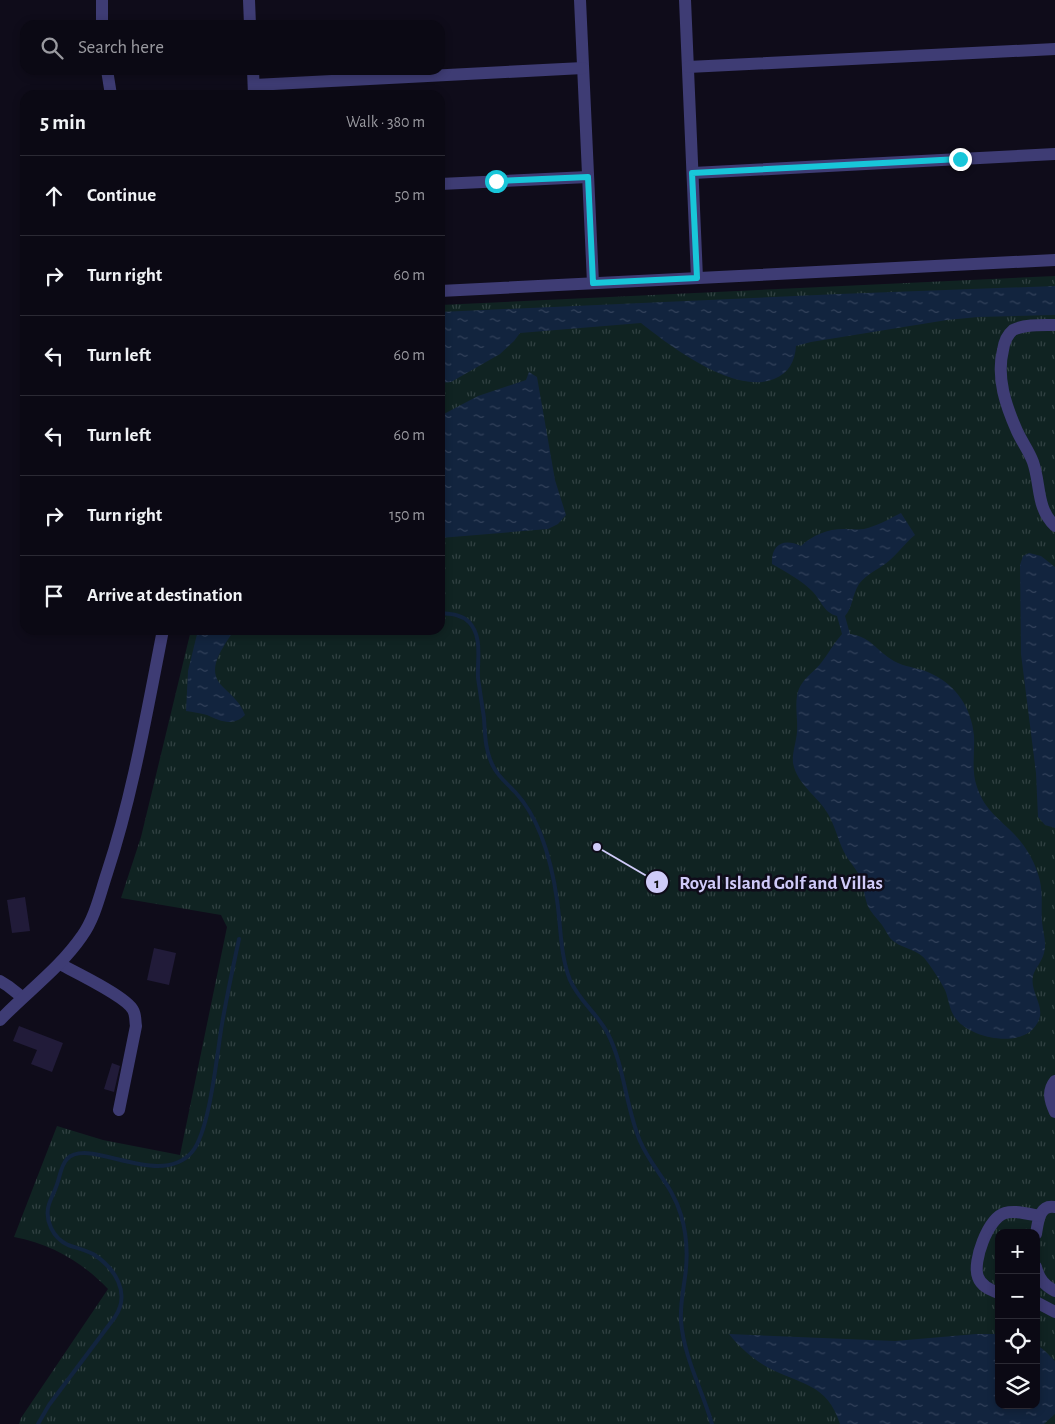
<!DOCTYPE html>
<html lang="en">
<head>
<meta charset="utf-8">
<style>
  :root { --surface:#0b0914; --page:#14121d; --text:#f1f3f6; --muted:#9a9aa0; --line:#2b2a34 }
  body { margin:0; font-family:"Alegreya Sans",sans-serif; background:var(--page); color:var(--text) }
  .controls { position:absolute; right:15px; bottom:15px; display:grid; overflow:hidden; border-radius:10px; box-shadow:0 2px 8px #0003 }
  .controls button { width:45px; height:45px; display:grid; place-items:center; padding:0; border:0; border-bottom:1px solid var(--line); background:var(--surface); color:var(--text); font:25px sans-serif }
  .stop { position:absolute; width:15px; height:15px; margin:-11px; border:4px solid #18c6d9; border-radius:50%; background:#fff }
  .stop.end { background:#18c6d9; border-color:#fff; box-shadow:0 1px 5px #0008 }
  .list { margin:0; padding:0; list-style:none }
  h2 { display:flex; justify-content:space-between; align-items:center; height:65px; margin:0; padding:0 20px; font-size:21px }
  h2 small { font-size:16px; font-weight:400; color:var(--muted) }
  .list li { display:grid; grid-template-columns:32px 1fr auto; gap:15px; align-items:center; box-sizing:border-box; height:80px; padding:0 20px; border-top:1px solid var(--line) }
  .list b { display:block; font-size:19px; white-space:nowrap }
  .list em { font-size:16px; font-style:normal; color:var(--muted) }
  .icon { flex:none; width:28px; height:28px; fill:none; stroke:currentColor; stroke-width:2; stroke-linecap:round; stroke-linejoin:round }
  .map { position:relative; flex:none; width:1055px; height:1424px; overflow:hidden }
  .search { position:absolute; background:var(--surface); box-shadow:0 2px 8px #0003; left:20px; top:20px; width:425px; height:55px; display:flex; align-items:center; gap:12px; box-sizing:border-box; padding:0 18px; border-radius:15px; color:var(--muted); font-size:19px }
  .panel { position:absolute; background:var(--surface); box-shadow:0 2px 8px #0003; left:20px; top:90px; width:425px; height:545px; border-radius:15px }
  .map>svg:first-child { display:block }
  .grass { fill:url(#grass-tufts); fill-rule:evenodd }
  .water { fill:url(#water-ripples) }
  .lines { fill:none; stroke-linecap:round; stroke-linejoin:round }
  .stream { stroke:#12243e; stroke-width:4 }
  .building { fill:#211b39 }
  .minor { stroke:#3e3c74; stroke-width:12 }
  .route { stroke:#18c6d9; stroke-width:6 }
  .leader { fill:none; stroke:#d0cbf9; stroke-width:2 }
  .callout-dot { fill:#d0cbf9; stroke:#0f0c1a; stroke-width:2 }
  .mark-label { font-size:15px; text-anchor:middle; font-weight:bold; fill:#111 }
  .callout-label { font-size:19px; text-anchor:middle; font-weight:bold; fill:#d0cbf9; stroke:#0f0c1a; stroke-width:5; stroke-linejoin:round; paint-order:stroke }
</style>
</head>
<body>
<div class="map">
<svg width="1055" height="1424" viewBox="0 0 1055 1424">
  <defs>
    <pattern id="grass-tufts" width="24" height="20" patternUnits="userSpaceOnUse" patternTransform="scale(1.25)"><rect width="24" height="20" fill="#102322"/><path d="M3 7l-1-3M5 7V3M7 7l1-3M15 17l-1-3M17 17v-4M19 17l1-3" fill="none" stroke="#324243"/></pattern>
    <pattern id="water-ripples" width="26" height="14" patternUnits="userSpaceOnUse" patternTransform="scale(1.25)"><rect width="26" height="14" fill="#12243e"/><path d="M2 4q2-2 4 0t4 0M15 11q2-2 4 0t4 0" fill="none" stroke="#33425b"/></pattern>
  </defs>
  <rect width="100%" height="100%" fill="#0f0c1a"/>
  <path class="grass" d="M1055,276V1424H19L21,1418L108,1289C81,1261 51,1244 14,1237L57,1126L103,1140L180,1155L227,927L221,915L121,898L141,837L191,630H440V305ZM999,1233H1036V1405H999Z"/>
  <g class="water">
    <path d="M1055,286V315L978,317L947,320L811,342L796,346C795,361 789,373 774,379C734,395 670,346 641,323L520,333L514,341L500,354L451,382L440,383V312L839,294Z"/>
    <path d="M529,372L537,377L555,480L566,515L558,524L548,529L440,538V416L478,396L526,380Z"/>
    <path d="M901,513L915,535C906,542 899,552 890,560C880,569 867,573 859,584C852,595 853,607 845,616L850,634C873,637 878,654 898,663C909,668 921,668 932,674C956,685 972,709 974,736C975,753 971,770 977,787C985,811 1000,819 1015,835C1027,848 1036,864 1040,881C1043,895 1041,908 1042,922C1043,933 1047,942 1044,953C1042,962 1035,968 1033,976C1029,996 1052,1010 1032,1030C1013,1047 970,1037 956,1019C949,1010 949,1000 945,990C940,980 932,968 925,959C916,948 900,949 890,938C887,934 885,929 882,925C877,918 870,912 867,904C864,896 864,887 861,879C857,869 849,862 844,852C838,840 835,826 828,814C818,796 797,785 793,763C792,753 796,743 797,732C798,720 795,708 797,696C800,680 811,675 821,663C828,654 834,643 842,634L837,616C824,613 821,600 812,591C801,580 786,572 772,564C771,544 784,538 801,546C813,535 827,529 844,529C851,529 857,530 864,529C877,526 889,519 901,513Z"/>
    <path d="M1029,553L1041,556L1055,567V828L1045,825L1038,817L1036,773L1021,654L1020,565L1023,556Z"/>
    <path d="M198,630H234C224,647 204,669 223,687C233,697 240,702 245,715C233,727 220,721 207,715C200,713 193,712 186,711L188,671Z"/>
    <path d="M729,1334L895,1341L976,1334H999V1405H1036V1344L1045,1351L1055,1361V1414L1044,1424H840C827,1383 801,1385 767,1367C752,1358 740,1348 729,1334Z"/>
  </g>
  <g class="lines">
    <g class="stream">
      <path d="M440,613C450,614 461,614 469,622C483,637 477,660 478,678C480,691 482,705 484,718C485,734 485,751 493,766C498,777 508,784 516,793C527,805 535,820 541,835C549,856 554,878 557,900C561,926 560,955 570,980C579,1001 598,1014 608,1034C624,1065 626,1108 640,1141C652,1169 672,1184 681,1215C687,1235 688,1256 685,1277C683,1292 680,1306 681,1321C684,1358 702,1389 712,1424"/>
      <path d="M38,1424L49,1405L115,1317C131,1293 115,1268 93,1254C85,1250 77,1248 68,1245C53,1238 44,1220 49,1204C51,1198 54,1193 56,1187C60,1178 60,1167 67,1159C89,1136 159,1190 192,1152C210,1131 217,1053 222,1024C227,995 233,967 239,939"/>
    </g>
  </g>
  <g class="building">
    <path d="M25,897L30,931L12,933L7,900Z"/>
    <path d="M154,948L176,953L169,985L147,980Z"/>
    <path d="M19,1026L63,1043L52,1072L31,1064L37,1050L13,1041Z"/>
    <path d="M112,1063L120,1066L114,1092L104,1089Z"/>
  </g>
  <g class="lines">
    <g class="minor">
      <path d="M249,0L250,25"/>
      <path d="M580,0L593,283"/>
      <path d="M685,0L697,278"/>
      <path d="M102,25V0"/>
      <path d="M688,67L1055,49"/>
      <path d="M107,70L111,95"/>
      <path d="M253,70L254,95"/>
      <path d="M254,85L583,68"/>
      <path d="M693,173L1055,154"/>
      <path d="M440,184L588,177"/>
      <path d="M440,291L1055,260"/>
      <path d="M1055,325C1043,325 1024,324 1013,330C1007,335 1004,343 1003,350C996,378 1006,406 1017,431C1022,442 1029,451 1033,462C1041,485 1036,508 1055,526"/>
      <path d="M60,964C75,972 127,997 133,1010C136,1015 135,1021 136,1026L119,1110"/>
      <path d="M0,981L8,986L22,997"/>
      <path d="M0,1020C27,992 60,968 82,936C95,918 100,894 107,873C133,794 147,711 163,630"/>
      <path d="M1055,1081C1047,1091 1050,1101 1055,1112"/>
      <path d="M1036,1234C1038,1222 1039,1204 1055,1207"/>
      <path d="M1036,1267C1039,1279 1044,1285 1055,1291"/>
      <path d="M999,1293C990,1290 981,1286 978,1277C972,1262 988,1218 1005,1213C1015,1210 1029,1214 1039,1216"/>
      <path d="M1036,1302L1055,1312"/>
    </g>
  </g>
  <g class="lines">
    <path class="route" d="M496,181L588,177L593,283L697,278L692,173L960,159"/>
  </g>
  <path class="leader" d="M597 847L657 882"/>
  <g class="callout-dot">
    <circle cx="597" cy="847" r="5"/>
    <circle cx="657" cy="882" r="12"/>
  </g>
  <g class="mark-label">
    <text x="657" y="888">1</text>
  </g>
  <g class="callout-label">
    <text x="781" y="889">Royal Island Golf and Villas</text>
  </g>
</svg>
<div class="controls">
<button>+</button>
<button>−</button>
<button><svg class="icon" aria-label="locate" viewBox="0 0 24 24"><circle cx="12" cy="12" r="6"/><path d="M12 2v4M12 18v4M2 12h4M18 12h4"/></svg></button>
<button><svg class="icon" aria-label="layers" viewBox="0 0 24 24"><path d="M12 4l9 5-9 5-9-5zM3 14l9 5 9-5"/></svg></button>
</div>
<div class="stop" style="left:496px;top:181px"></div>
<div class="stop end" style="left:960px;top:159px"></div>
<div class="search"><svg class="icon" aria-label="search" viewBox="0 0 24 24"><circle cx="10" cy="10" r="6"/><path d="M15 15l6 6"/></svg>Search here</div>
<section class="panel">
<h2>5 min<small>Walk · 380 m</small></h2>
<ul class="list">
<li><svg class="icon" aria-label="ahead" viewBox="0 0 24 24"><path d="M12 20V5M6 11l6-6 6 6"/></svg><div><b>Continue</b></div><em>50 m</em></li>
<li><svg class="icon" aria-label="right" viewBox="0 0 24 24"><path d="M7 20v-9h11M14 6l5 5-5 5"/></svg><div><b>Turn right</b></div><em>60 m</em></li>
<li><svg class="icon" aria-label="left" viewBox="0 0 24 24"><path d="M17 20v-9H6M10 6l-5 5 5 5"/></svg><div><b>Turn left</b></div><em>60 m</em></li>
<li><svg class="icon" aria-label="left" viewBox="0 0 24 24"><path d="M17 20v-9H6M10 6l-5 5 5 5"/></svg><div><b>Turn left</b></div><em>60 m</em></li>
<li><svg class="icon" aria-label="right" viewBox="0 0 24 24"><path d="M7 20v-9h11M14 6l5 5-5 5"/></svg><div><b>Turn right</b></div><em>150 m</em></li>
<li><svg class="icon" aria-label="arrive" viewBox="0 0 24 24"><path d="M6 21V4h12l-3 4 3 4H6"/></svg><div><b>Arrive at destination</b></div></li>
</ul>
</section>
</div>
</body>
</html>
